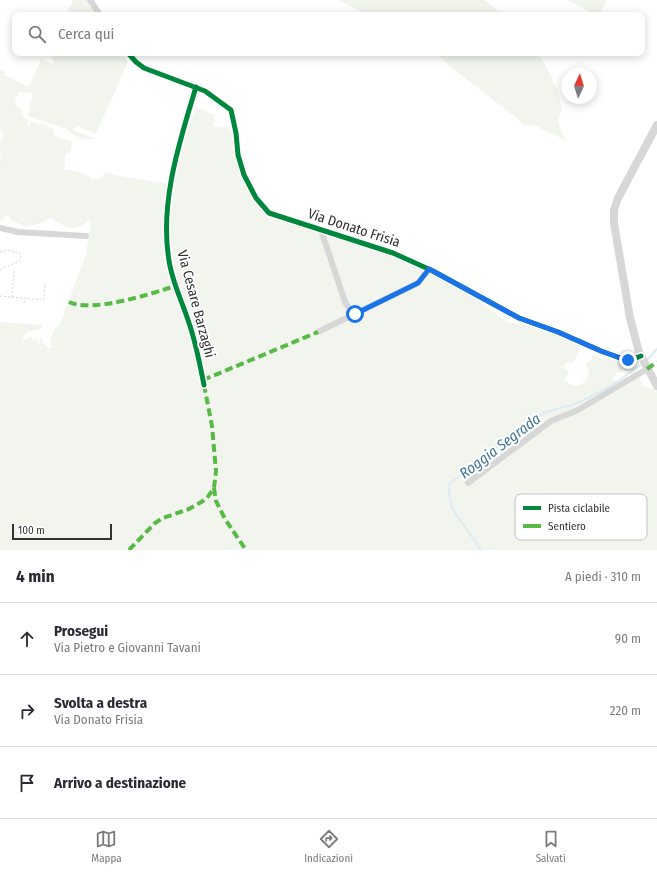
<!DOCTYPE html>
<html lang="it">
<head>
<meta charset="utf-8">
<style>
  :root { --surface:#fff; --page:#f2f2f3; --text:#2b2b33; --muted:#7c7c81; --line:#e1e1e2; --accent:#7a7a7a }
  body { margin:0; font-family:"Fira Sans Condensed",sans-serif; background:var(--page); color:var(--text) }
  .compass { position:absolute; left:561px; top:68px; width:36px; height:36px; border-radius:50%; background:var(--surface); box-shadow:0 2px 10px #0003; rotate:4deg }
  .scale { position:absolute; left:12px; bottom:10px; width:100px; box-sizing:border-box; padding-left:4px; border:2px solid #333; border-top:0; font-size:11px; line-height:14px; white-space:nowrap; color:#333; -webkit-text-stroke:3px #fff; paint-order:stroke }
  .stop { position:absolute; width:12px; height:12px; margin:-9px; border:3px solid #1a73e8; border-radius:50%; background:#fff }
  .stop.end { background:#1a73e8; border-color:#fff; box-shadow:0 1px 4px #0008 }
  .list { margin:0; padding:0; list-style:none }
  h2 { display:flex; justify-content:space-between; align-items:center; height:52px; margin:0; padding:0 16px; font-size:17px }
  h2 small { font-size:13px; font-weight:400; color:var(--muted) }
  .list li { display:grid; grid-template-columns:26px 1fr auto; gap:12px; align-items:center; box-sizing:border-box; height:72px; padding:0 16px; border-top:1px solid var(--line) }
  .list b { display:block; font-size:15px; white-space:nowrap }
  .list p { margin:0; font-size:13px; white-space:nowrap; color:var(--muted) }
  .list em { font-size:13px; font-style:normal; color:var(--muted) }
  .icon { flex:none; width:22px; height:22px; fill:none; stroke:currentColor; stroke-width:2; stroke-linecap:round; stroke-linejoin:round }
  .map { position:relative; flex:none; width:657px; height:550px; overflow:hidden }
  .search { position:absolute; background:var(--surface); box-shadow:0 2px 10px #0003; left:12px; right:12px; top:12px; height:44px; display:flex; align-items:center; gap:10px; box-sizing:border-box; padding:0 14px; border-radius:8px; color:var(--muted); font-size:15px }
  .sheet { height:268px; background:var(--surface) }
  nav { display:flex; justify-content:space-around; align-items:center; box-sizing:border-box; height:56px; border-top:1px solid var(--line); background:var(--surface); font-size:11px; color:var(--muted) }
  nav a { display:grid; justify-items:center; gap:2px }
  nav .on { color:var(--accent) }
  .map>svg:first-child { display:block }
  .green { fill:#f1f5ed }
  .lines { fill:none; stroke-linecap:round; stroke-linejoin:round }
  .stream { stroke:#ddebf3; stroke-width:2 }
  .path { stroke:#d6d6d6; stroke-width:1; stroke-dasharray:2 2; stroke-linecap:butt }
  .minor { stroke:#d7d7d7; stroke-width:6 }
  .tertiary { stroke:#d7d7d7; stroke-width:8 }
  .quiet { stroke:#58b947; stroke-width:4; stroke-dasharray:8 4; stroke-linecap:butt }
  .cycleway-casing { stroke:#fff; stroke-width:8 }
  .cycleway { stroke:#00873e; stroke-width:5 }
  .route { stroke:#1a73e8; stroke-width:5 }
  .labels { text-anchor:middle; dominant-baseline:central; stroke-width:4; stroke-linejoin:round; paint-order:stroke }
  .street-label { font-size:14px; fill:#333; stroke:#fff }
  .water-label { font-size:15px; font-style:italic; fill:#3f7597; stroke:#fff }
  .key { fill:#fff; stroke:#c2c2c2; stroke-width:1 }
  .key-label { font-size:11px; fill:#333 }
</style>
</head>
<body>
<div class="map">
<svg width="657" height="550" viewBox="0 0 657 550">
  <rect width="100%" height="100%" fill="#fff"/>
  <g class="green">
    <path d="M73,0H86L96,15H66Z"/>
    <path d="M338,0H485L502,15H368Z"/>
    <path d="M568,0H607L599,15H596Z"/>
    <path d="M54,53H123L125,55L124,57L127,59V64L96,134L77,126L73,130L95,139C85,140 73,137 67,129L28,116L33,93L19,92L18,96H16L15,105L21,109L24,118L29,120L27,125L29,126L31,121L39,124L41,123L53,129L54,136L72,142L70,153H67L65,157V166L63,169L83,173L92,179H99L105,173L172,185L180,148L196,107L214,115V126L231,129L236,160L251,199L269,219L278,220L413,263L472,296L507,322L546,329L578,343L579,348L575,361L572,363H565L564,369L569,371L565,379L569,384C580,388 585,384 589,373L586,363L592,360L591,356L595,354L600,358L604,359L606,356L625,363L631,362L629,364L633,366L632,368L624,367L621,373L618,372L614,376L613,380L620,381L637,370L642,375L640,380C644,387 646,389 655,388L657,392V550H0V322L44,325L41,329L27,332L22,339L25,340L31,336L33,342L36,338L38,343H41L39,337L43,340V344L48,348H52C48,338 53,331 60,324L86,254L91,222L88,220C74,234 64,228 51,217L44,222L26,227L11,220L9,216H5L4,220H0V165L1,157L0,156V142L3,137L2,130L0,129V70L5,72L4,75L29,87L42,57L44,61L52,64L55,62L52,59Z"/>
    <path d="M436,53H537L546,66L558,92L562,110L558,121L565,140L536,126L524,125L518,119L452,68Z"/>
  </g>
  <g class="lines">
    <g class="stream">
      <path d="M646,361L657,349"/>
      <path d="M481,550L452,508L449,491V484L543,413L578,403L611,386L642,364"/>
    </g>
    <g class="path">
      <path d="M0,252L7,250L20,253L21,259L18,262L2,268L0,272"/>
      <path d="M0,296L44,300L45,283"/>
      <path d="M12,297L14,270"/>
      <path d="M24,303L25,299"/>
    </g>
    <g class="minor">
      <path d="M90,0L100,15"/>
      <path d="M128,53L136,62L144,68L205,91L231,110L236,133L238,155L244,175L256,198L269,213L393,253L433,271L519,318L558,332L601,351L623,359H633L641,356"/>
      <path d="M196,87C179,143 158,207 170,266C174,286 183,304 189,323C196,343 200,365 204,385"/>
      <path d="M0,228L18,232L86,236"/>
      <path d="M321,230L345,302L350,310L355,314"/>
      <path d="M318,332L418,283L429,269"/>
      <path d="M468,483L551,421L578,410L647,369"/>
    </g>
    <path class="tertiary" d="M657,125L618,198L614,210V223L630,318L639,352L657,386"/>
    <g class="quiet">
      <path d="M69,302C92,313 151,294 175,286"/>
      <path d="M647,369L657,362"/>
      <path d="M203,380L318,332"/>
      <path d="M214,488L216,501L225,519L246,550"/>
      <path d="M129,550L155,523L163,518L189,509L203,501L207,498L214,488L216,471L212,426L204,385"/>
    </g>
    <defs>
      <g id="cycleway">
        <path d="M128,53L136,62L144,68L205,91L231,110L236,133L238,155L244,175L256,198L269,213L393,253L433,271L519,318L558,332L601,351L623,359H633L641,356"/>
        <path d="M196,87C179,143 158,207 170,266C174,286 183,304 189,323C196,343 200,365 204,385"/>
      </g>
    </defs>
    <use href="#cycleway" class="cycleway-casing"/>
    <use href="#cycleway" class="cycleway"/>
  </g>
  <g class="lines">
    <path class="route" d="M355,314L418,283L429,269L519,318L558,332L601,351L623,359L628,360"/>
  </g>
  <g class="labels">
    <g class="street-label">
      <text transform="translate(354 228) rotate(18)">Via Donato Frisia</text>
      <text transform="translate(196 304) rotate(75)">Via Cesare Barzaghi</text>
    </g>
    <g class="water-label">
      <text transform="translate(500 446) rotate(-37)">Roggia Segrada</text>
    </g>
  </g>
  <rect x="515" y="494" width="132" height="46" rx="6" class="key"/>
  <rect x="523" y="506" width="18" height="4" fill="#00873e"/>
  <rect x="523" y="524" width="18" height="4" fill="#58b947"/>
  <g class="key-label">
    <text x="548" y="512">Pista ciclabile</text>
    <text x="548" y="530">Sentiero</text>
  </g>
</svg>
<svg class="compass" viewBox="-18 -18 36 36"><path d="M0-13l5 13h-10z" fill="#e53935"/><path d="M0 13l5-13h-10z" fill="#7c7c81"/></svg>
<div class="scale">100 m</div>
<div class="stop" style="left:355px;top:314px"></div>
<div class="stop end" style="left:628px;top:360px"></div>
<div class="search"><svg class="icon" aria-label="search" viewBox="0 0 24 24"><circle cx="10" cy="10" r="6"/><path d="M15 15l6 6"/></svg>Cerca qui</div>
</div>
<section class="sheet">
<h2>4 min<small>A piedi · 310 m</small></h2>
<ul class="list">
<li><svg class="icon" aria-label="ahead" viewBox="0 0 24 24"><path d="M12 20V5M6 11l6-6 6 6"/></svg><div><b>Prosegui</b><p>Via Pietro e Giovanni Tavani</p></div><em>90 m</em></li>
<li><svg class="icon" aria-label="right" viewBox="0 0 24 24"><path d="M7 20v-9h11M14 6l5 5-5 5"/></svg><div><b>Svolta a destra</b><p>Via Donato Frisia</p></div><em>220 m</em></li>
<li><svg class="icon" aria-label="arrive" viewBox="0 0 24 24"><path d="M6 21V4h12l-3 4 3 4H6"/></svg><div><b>Arrivo a destinazione</b></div></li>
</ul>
</section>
<nav>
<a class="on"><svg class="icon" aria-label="map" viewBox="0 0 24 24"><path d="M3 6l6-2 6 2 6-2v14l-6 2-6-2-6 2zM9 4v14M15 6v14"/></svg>Mappa</a>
<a><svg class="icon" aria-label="directions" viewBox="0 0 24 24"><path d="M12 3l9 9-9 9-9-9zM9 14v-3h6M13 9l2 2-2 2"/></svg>Indicazioni</a>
<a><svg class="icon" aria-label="saved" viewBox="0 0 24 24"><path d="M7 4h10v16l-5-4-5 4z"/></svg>Salvati</a>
</nav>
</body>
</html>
